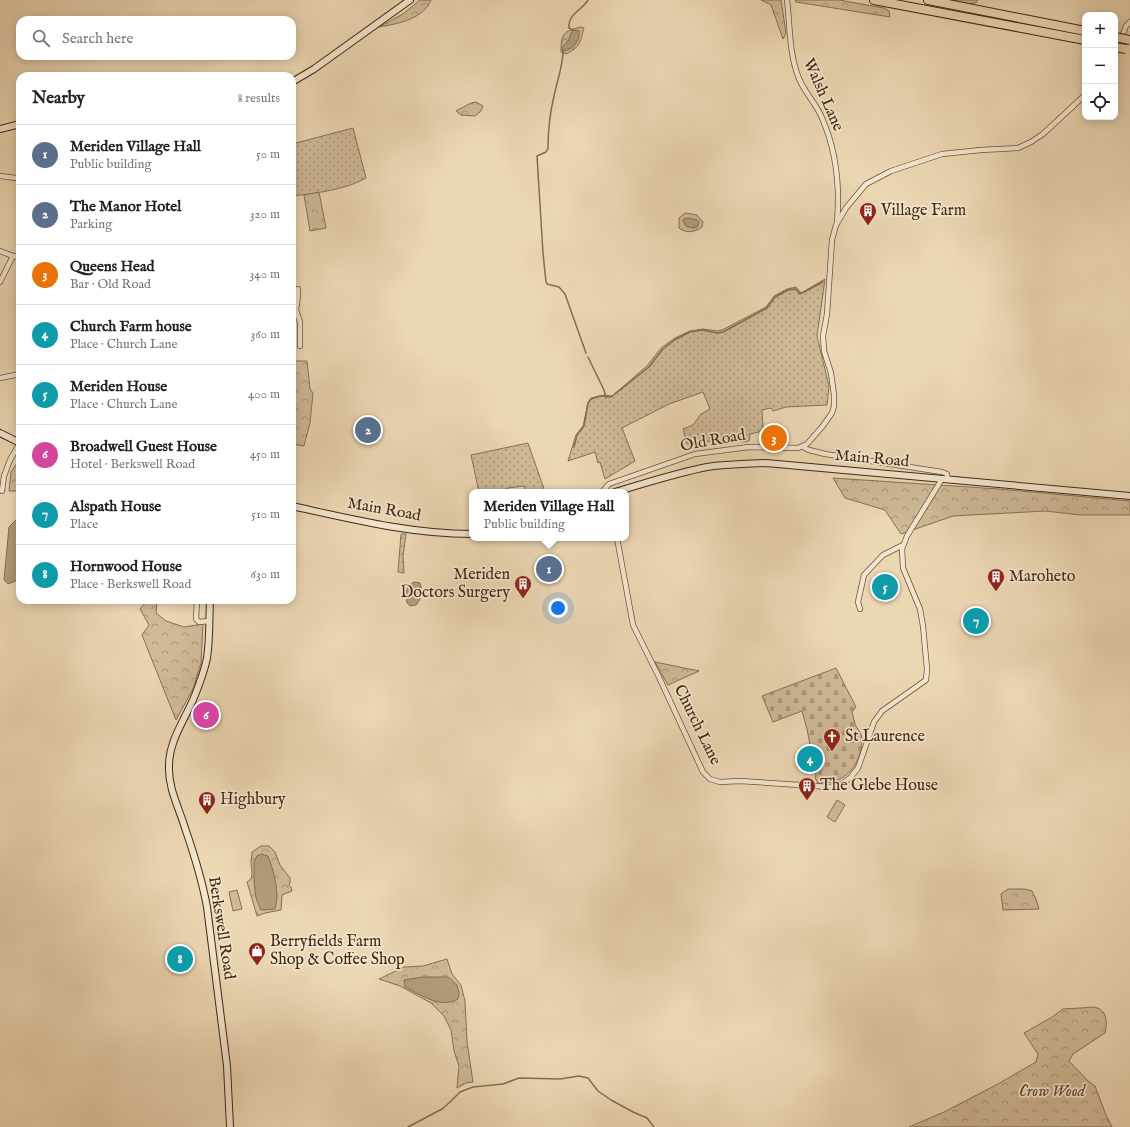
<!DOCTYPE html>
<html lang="en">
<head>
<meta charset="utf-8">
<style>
  :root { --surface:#fff; --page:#f2f2f2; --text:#222; --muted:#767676; --line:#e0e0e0; --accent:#d93025 }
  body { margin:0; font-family:"IM FELL English",serif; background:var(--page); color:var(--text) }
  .controls { position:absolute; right:12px; top:12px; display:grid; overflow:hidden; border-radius:8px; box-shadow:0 2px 10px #0003 }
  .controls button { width:36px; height:36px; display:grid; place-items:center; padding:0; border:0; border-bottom:1px solid var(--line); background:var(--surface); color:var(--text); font:20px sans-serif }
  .you { position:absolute; left:558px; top:608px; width:14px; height:14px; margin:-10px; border:3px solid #fff; border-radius:50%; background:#1a73e8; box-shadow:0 0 0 6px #1a73e833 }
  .badge { display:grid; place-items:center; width:26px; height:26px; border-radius:50%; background:var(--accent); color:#fff; font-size:13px; font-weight:700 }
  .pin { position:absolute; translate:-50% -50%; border:2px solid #fff; box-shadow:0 1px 4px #0006 }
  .popup { position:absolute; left:469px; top:489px; width:160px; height:52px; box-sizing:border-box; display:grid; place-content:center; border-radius:8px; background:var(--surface); filter:drop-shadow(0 1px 3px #0005); font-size:13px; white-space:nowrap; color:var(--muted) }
  .popup b { font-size:15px; color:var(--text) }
  .popup::after { content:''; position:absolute; left:50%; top:100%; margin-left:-8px; border:8px solid transparent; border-top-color:var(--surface) }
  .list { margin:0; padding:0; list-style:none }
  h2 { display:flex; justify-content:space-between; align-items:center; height:52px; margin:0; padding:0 16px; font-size:17px }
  h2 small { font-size:13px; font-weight:400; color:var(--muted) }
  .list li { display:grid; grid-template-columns:26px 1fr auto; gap:12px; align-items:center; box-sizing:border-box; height:60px; padding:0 16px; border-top:1px solid var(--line) }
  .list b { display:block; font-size:15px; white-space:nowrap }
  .list p { margin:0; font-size:13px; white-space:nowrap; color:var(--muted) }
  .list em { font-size:13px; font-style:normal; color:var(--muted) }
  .icon { flex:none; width:22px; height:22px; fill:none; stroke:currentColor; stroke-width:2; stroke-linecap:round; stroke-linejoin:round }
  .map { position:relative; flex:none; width:1130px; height:1127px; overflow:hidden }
  .search { position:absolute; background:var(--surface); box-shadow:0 2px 10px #0003; left:16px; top:16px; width:280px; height:44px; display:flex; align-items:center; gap:10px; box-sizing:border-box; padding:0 14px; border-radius:12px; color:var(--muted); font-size:15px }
  .panel { position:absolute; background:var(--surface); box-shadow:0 2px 10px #0003; left:16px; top:72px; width:280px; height:532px; border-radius:12px }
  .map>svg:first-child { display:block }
  .grass { fill:url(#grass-dots); stroke:#877053 }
  .forest { fill:url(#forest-crowns); stroke:#877053 }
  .cemetery { fill:url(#cemetery-stones); stroke:#877053 }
  .park { fill:#cfb997; stroke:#877053 }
  .water { fill:#b19c7b; stroke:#836e50 }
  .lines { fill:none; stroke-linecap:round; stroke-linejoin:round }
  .stream { stroke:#836e50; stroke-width:1.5 }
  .street-casing { stroke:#6a5438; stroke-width:6 }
  .secondary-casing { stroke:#3f280f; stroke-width:8 }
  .highway-casing { stroke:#3f280f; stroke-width:10 }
  .street { stroke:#f3e5ce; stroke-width:4.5 }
  .secondary { stroke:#f3e5ce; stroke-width:6 }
  .highway { stroke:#ecd7b3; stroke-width:8 }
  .highway-bridge-casing { stroke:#3f280f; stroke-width:10; stroke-linecap:butt }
  .highway-bridge { stroke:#ecd7b3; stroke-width:8 }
  .labels { text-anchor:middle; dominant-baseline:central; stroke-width:3.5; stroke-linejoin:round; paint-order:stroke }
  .street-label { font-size:16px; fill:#3f280f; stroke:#f3e5ce }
  .poi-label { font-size:16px; fill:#3f280f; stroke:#f3e5ce; text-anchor:start }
  .park-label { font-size:16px; font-style:italic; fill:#5c452a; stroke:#f3e5ce }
</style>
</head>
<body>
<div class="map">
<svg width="1130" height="1127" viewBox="0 0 1130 1127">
  <defs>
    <pattern id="grass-dots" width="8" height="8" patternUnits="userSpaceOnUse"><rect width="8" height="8" fill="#cfb997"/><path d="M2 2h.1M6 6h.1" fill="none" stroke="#a9967a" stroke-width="1.8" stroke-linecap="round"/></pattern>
    <pattern id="forest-crowns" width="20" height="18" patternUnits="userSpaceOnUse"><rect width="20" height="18" fill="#cfb997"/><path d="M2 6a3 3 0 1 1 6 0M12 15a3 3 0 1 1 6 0" fill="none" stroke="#a9967a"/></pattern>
    <pattern id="cemetery-stones" width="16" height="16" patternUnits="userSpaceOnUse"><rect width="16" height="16" fill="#cfb997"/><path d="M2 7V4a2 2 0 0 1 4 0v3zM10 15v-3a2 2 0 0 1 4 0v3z" fill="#a9967a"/></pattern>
  </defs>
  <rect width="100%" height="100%" fill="#ecd7b3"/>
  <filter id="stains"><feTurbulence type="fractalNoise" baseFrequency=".005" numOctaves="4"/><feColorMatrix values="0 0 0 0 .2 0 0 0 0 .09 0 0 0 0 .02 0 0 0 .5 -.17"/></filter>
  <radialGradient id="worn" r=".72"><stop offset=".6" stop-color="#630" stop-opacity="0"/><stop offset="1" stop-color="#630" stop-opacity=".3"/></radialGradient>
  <g class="grass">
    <path d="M353,128L366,178C348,189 313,194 292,196V144Z"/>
    <path d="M825,279L817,336L829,386L827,405L786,407L773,411L771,408L762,410L763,428L759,432L750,434L749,441L741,442L740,439L735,438L687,444L683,429L693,425L701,414L710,409L703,392L669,404L622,428L635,461L605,479L600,462L598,463L595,452L568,461L576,435L583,426L588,403L591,398L604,395L612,396L647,366L661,348L675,338L690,331L703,329L717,331L722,330L766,307L774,296L787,289L796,287L801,293Z"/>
    <path d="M528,443L545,492H526L524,486L508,488L498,492H479L471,455Z"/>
    <path d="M401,534H406L403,556L404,573L398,572Z"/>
  </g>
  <g class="forest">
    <path d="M420,0H431C424,19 397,24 379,27L403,14Z"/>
    <path d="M761,0H781L786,33L783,39L771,5Z"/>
    <path d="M795,0H839L884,8L889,11L890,17L796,2Z"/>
    <path d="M949,0H977V2L971,4Z"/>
    <path d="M581,27L584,28C580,43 580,47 566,54L561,52C561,33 564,31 581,27Z"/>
    <path d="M476,102L483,106L481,111L475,116L461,115L456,111L471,103Z"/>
    <path d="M319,192L326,228L310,231L304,195Z"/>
    <path d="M685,213L697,215L703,222L702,227C695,232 687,234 679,228V218Z"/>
    <path d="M292,361H307L310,389L313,393L310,423L304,446L292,444Z"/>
    <path d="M20,459V492L19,491H9L11,472Z"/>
    <path d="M833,478L999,489L1130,501V515H1080L1046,511L953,516L901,534L885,510L845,498Z"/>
    <path d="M148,600H157L156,613L166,621L184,627L203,624L201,663L193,689L176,720L142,635L149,625L140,609Z"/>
    <path d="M655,662L699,671L668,685Z"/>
    <path d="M261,846H269L275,852L280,865L290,878V883L289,885L291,887L292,891L282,895L281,910L265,913L257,916L247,882L251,879L252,874L251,862L252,852Z"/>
    <path d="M1008,889H1024L1032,891L1036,899L1039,909L1003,910L1001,894Z"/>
    <path d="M447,959L452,974L461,985L465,1001L467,1042L473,1082L466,1083L457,1088L459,1066L454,1051L451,1030L444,1016L431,1003L400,986L379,979L404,967L423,966Z"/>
    <path d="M1081,1008C1086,1008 1093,1006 1097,1008C1108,1011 1107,1025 1105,1033L1073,1054L1069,1061L1088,1081L1095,1086L1106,1115L1112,1127H909L944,1112L998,1084L1036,1062L1038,1054L1024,1033L1052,1017L1063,1009Z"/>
  </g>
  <path class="cemetery" d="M836,668L856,707L852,712C853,716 854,720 855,724C857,729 861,732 862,738C862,743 861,749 860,753C854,774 839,784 818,783L815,778L816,775L807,729L802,711L773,722L762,696Z"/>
  <g class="park">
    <path d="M837,800L845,805L835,822L827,817Z"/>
    <path d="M237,890L242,909L233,911L229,892Z"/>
  </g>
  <g class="water">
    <path d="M573,30L579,31C580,41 573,50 563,51L562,48C563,45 566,44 568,41C570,38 570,34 573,30Z"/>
    <path d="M688,218L697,220L699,222L698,226C692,229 682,228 684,219Z"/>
    <path d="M20,516V579L8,584L4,580L9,527Z"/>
    <path d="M414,582L420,583C423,591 422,598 416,605L410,606L407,603C405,593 405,588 414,582Z"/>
    <path d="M262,854L268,856C274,872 280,893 275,909L261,910L256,898L254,882V862L257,856Z"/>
    <path d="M423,977H448C456,983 461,989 458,999C441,1009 421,995 405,987L404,980Z"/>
  </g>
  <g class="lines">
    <g class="stream">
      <path d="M573,30L569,28C567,15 582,10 588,0"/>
      <path d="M563,51C563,66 557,81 554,96C550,113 548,131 548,148L546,152L537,156L543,253L546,282L547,284L559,287L565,294L586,353"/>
      <path d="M588,357L604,390L606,397"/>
      <path d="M574,447L577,435L584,426L588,403L591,399L600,396L611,397L649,367L663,349L676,339L690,332L702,330L717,333L723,332L767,308L775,297L788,290L796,289L800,294L823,282"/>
      <path d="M408,1127L442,1109L449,1103L460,1092L473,1087L503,1084L519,1078L560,1079L579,1076L588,1078L598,1091L611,1100L633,1112L647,1118L654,1127"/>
    </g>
    <defs>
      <g id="street">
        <path d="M787,0C790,25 789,52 798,76C803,91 816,103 822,118C836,150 840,188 837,223"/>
        <path d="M1115,54L1126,26L1130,22"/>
        <path d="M0,176L16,178"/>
        <path d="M0,251L13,256L20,257"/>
        <path d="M0,282L13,256"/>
        <path d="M298,289V296L296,310L300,322V346"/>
        <path d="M0,378L20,374"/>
        <path d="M803,447L809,450L825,454L942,472L947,474L948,480"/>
        <path d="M2,491L4,476L10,460L20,443"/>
        <path d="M602,492L609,484L695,454L749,447L798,448L807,444L822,427L832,413L834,406V395L831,373L824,351L823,336L827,314L832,240L836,225L846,208L866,184L891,171L942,154L981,150L1018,148L1031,142L1043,134L1085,95"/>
        <path d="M617,538L633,625L658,675L703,772L710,779L720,782L740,781L830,787L842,784L851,777L858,768L874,722L882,711L926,680L927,669L923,626L920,609L903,568L902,549L907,536L942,479"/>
        <path d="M197,600L196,619L199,622L209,621"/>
        <path d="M860,609L858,602L864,575L883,555L903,545"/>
      </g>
      <g id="secondary">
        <path d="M292,82L314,69L410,0"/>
        <path d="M0,129L20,124"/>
        <path d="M0,433L20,443"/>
        <path d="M615,492C646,483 676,473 707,467C727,464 746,464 766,463L1130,496"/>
        <path d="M292,506C351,519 411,534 472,534"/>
        <path d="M210,600C209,619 210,639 207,658C205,669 201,679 197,690C188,716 169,738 169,766C168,788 179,808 185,828C194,854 202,880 207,907L227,1066L230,1127"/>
      </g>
      <g id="highway">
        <path d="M874,0L1085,40"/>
        <path d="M928,0L1085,31"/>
      </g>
    </defs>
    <use href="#street" class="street-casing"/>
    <use href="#secondary" class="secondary-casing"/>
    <use href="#highway" class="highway-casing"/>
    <use href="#street" class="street"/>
    <use href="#secondary" class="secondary"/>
    <use href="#highway" class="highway"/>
    <defs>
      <g id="highway-bridge">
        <path d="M1115,37L1130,40"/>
        <path d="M1115,47L1126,49"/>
      </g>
    </defs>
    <use href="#highway-bridge" class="highway-bridge-casing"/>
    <use href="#highway-bridge" class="highway-bridge"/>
  </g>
  <defs>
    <symbol id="building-pin" viewBox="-11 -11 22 30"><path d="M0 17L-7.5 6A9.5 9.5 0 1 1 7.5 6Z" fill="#8f2418" stroke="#f3e5ce"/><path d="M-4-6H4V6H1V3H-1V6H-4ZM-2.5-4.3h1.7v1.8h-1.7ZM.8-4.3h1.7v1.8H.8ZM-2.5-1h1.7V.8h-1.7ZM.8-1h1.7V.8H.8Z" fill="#fff"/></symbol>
    <symbol id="church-pin" viewBox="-11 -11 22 30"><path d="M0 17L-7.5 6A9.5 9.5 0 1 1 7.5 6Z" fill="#8f2418" stroke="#f3e5ce"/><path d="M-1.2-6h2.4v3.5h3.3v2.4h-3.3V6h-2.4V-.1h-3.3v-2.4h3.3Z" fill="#fff"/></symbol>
    <symbol id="shop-pin" viewBox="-11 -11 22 30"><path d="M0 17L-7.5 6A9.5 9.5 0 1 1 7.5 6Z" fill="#8f2418" stroke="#f3e5ce"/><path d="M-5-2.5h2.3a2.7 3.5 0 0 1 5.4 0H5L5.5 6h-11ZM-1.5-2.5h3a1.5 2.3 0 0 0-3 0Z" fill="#fff"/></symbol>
  </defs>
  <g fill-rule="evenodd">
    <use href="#building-pin" x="858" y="201" width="20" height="27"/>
    <use href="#building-pin" x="986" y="567" width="20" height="27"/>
    <use href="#building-pin" x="513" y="574" width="20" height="27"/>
    <use href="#church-pin" x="822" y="727" width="20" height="27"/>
    <use href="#building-pin" x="797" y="776" width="20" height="27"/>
    <use href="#building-pin" x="197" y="790" width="20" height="27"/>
    <use href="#shop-pin" x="247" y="941" width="20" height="27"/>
  </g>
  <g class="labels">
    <g class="street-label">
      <text transform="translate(823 95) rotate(66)">Walsh Lane</text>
      <text transform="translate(713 441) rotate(-10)">Old Road</text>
      <text transform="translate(872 459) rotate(5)">Main Road</text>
      <text transform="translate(384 510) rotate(10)">Main Road</text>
      <text transform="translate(697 725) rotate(64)">Church Lane</text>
      <text transform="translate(221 928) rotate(81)">Berkswell Road</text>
    </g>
    <g class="poi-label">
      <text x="881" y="211">Village Farm</text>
      <text x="510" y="575" text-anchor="end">Meriden<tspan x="510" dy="18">Doctors Surgery</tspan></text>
      <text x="1009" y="577">Maroheto</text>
      <text x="845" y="737">St Laurence</text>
      <text x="820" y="786">The Glebe House</text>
      <text x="220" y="800">Highbury</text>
      <text x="270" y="942">Berryfields Farm<tspan x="270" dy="18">Shop &amp; Coffee Shop</tspan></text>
    </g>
    <g class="park-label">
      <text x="1052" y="1092">Crow Wood</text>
    </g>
  </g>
  <rect width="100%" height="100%" filter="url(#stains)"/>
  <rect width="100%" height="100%" fill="url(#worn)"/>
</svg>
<div class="controls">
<button>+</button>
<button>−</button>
<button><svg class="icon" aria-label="locate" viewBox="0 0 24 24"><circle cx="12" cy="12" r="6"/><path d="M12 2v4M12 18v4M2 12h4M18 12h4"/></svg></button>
</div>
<div class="you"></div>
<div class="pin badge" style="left:549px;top:569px;background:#5c6f8a">1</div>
<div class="popup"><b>Meriden Village Hall</b>Public building</div>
<div class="pin badge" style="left:368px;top:430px;background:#5c6f8a">2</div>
<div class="pin badge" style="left:774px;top:438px;background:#e8710a">3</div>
<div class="pin badge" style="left:810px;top:759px;background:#0f9aa8">4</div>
<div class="pin badge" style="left:885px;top:587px;background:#0f9aa8">5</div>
<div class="pin badge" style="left:206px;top:715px;background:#d1479c">6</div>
<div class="pin badge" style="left:976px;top:621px;background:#0f9aa8">7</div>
<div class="pin badge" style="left:180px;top:959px;background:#0f9aa8">8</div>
<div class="search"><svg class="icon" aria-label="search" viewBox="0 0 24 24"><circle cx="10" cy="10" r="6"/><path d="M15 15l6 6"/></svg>Search here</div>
<section class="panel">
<h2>Nearby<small>8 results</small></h2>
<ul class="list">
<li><span class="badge" style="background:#5c6f8a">1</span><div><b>Meriden Village Hall</b><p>Public building</p></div><em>50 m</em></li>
<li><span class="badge" style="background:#5c6f8a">2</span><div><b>The Manor Hotel</b><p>Parking</p></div><em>320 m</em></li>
<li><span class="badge" style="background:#e8710a">3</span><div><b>Queens Head</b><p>Bar · Old Road</p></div><em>340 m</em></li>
<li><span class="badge" style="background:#0f9aa8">4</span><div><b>Church Farm house</b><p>Place · Church Lane</p></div><em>360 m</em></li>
<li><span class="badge" style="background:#0f9aa8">5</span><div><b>Meriden House</b><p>Place · Church Lane</p></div><em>400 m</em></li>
<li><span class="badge" style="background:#d1479c">6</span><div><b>Broadwell Guest House</b><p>Hotel · Berkswell Road</p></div><em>450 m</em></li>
<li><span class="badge" style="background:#0f9aa8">7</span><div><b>Alspath House</b><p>Place</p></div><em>510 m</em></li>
<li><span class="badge" style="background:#0f9aa8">8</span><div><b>Hornwood House</b><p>Place · Berkswell Road</p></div><em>630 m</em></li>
</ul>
</section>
</div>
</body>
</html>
